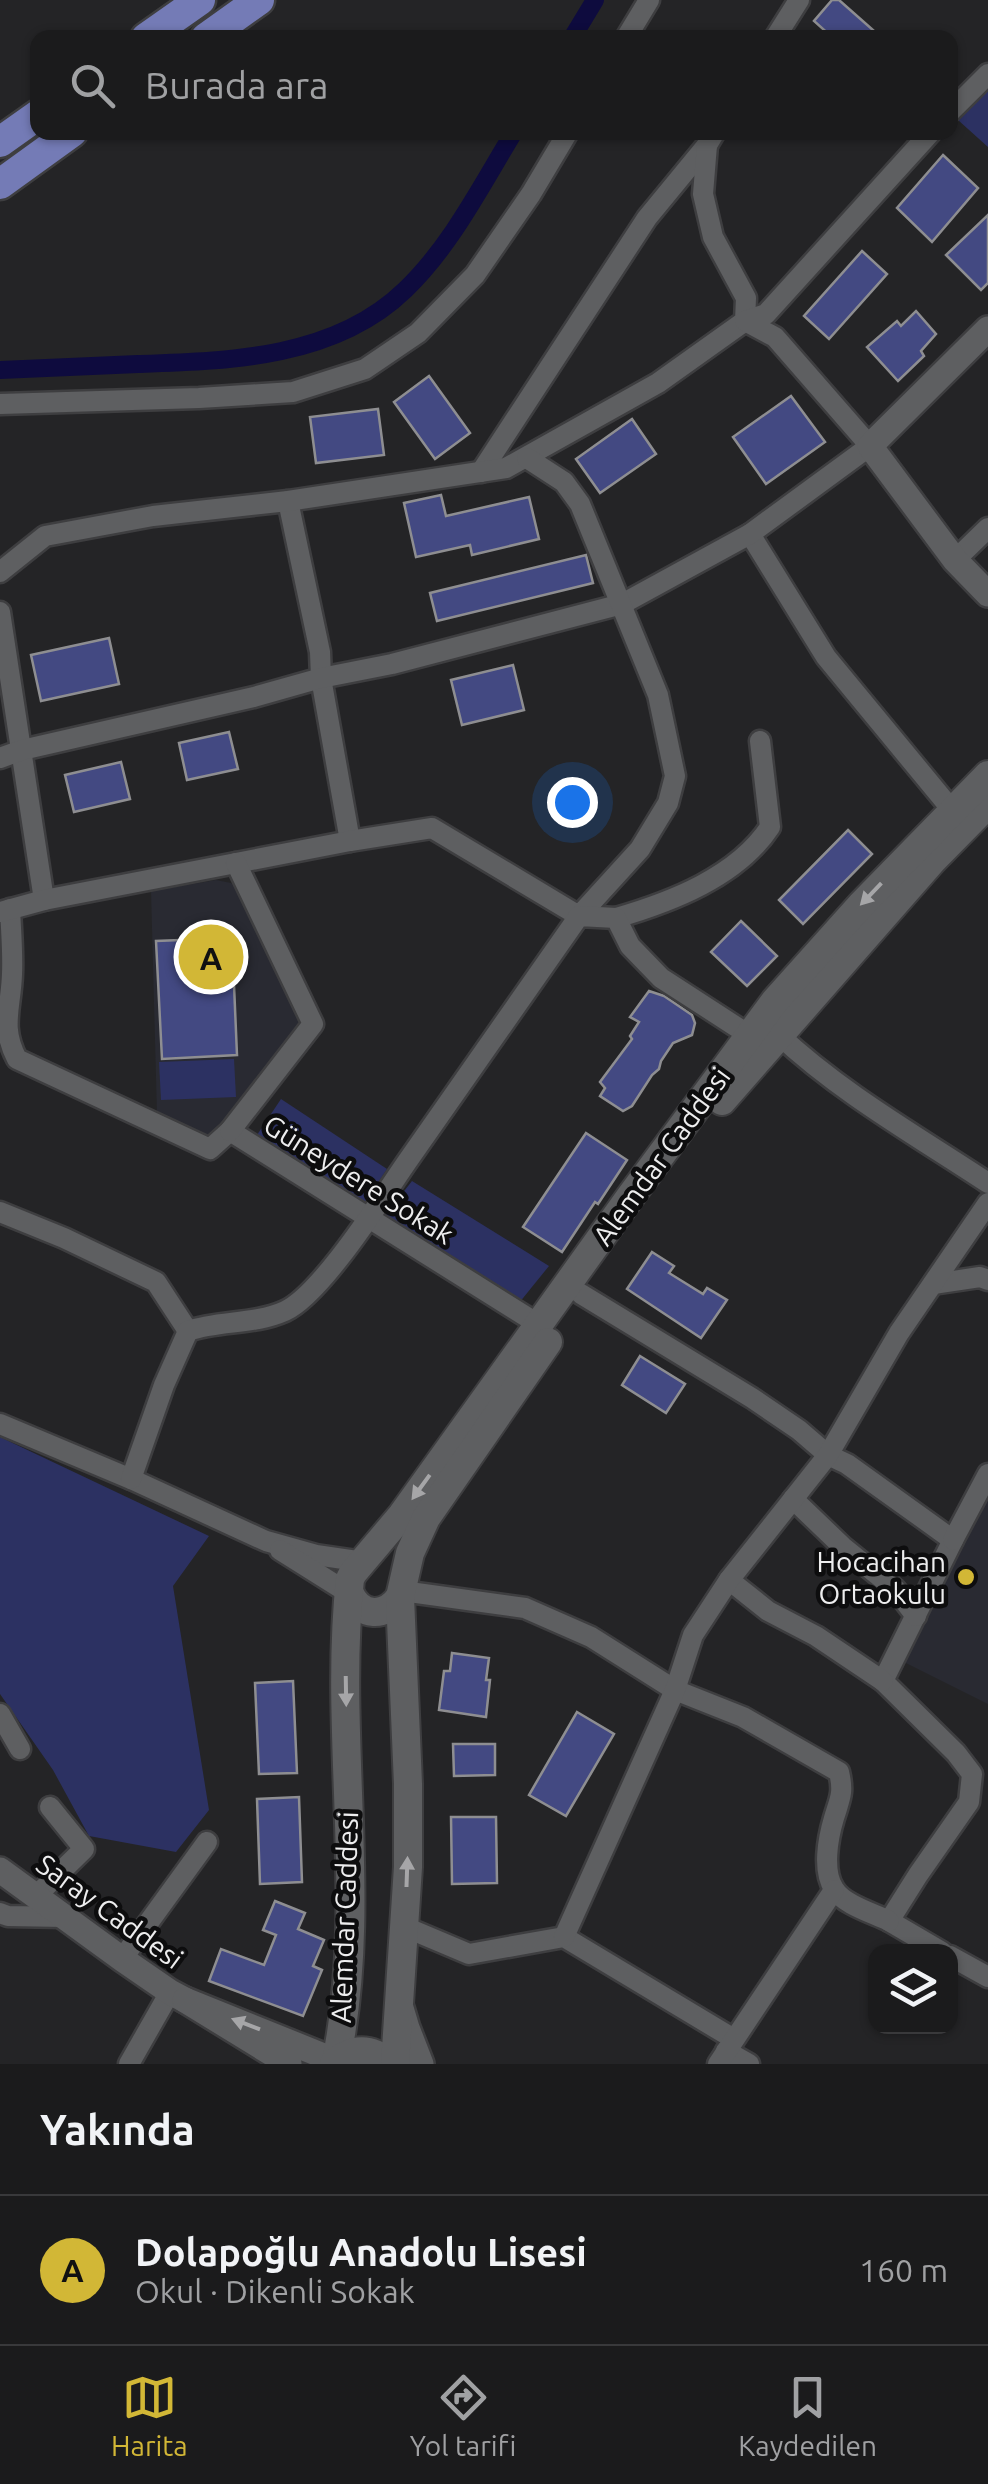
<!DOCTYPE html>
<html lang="tr">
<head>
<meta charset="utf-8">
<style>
  :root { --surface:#1b1b1c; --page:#242425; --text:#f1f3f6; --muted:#a0a1a3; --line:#39393b; --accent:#d2b736 }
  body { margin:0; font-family:Ubuntu,sans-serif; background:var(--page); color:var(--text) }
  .controls { position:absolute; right:30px; bottom:30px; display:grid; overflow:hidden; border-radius:20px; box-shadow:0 2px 8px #0004 }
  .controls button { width:90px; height:90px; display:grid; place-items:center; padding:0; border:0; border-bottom:2px solid var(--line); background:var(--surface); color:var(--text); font:50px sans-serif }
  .you { position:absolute; left:572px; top:802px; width:35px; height:35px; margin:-25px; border:8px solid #fff; border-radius:50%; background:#1a73e8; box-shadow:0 0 0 15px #1a73e833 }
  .badge { display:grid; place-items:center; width:65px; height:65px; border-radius:50%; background:var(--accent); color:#111; font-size:32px; font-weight:700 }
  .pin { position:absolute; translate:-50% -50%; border:5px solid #fff; box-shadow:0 2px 10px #0006 }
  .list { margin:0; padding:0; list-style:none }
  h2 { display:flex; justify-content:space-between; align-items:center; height:130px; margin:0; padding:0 40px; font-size:42px }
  h2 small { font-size:32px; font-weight:400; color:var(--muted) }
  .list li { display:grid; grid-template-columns:65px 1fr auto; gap:30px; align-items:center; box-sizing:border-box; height:150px; padding:0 40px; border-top:2px solid var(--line) }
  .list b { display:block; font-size:38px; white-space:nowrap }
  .list p { margin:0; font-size:32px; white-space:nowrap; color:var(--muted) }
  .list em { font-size:32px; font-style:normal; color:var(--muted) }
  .icon { flex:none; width:55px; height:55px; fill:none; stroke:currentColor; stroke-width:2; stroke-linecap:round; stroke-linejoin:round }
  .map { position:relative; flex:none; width:988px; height:2064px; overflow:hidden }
  .search { position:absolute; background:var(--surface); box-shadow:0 2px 8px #0004; left:30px; right:30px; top:30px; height:110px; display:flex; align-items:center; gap:25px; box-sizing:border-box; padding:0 35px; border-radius:20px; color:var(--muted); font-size:38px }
  .sheet { height:280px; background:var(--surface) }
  nav { display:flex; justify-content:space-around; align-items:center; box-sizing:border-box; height:140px; border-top:2px solid var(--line); background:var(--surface); font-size:28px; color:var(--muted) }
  nav a { display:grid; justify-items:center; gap:5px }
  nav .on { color:var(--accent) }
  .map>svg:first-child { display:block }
  .built { fill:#292a32 }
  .green { fill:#2c3162 }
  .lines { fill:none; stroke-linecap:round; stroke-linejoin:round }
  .canal { stroke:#0e0b3e; stroke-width:18 }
  .building { fill:#434982; stroke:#8e8e91; stroke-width:2.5 }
  .minor-casing { stroke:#3e3e40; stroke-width:25 }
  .tertiary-casing { stroke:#3e3e40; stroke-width:30 }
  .secondary-casing { stroke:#3e3e40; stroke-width:32 }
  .primary-casing { stroke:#3e3e40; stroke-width:35 }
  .minor { stroke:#5e5f61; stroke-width:20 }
  .tertiary { stroke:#5e5f61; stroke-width:25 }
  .secondary { stroke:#5e5f61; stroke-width:28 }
  .primary { stroke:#747bb6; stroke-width:30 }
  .oneway { fill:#a6a6a8 }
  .poi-dot { fill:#d2b736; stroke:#0d0d0e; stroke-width:4 }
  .labels { text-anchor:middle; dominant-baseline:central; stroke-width:9; stroke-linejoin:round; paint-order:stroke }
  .street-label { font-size:28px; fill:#ededee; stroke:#0d0d0e }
  .poi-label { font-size:28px; fill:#ededee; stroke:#0d0d0e; text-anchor:end }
</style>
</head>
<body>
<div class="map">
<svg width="988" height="2064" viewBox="0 0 988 2064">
  <rect width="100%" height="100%" fill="#242426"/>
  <g class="built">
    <path d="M216,880L231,883L236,888L301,1023L214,1134L204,1135L157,1114L151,891Z"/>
    <path d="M988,1492V1704L902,1661Z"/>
  </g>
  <g class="green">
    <path d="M988,85V147L958,120Z"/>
    <path d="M234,1059L236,1097L161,1100L159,1062Z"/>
    <path d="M281,1099L387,1169L363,1206L257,1135Z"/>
    <path d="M412,1181L549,1266L519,1303L383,1218Z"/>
    <path d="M0,1437L209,1536L173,1586L209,1810L176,1852L89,1836L53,1770L0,1694Z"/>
  </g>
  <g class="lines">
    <g class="canal">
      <path d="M572,38L595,0"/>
      <path d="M0,370C46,368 92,366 138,364C230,361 335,358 405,290C451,246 481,186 514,132"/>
    </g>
  </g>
  <g class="building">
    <path d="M832,0H839L882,38H833L814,21Z"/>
    <path d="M943,155L978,188L932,242L897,208Z"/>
    <path d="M988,215V283L981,290L946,255Z"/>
    <path d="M862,251L887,274L829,339L804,316Z"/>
    <path d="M916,311L936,334L921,351L924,356L898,381L867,347L897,321L901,326Z"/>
    <path d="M429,376L470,433L435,459L394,402Z"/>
    <path d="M791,396L825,442L766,484L733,437Z"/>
    <path d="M378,409L384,455L316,463L310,417Z"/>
    <path d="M632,419L656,454L600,493L576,459Z"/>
    <path d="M441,495L446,516L529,497L539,539L472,555L470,545L416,557L404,503Z"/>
    <path d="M586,555L593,583L437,621L430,593Z"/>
    <path d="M109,638L119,684L41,701L31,655Z"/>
    <path d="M513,665L524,710L462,725L451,680Z"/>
    <path d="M229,732L238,769L187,780L179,743Z"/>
    <path d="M121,762L130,799L74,812L65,775Z"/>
    <path d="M848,830L872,854L803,924L779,900Z"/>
    <path d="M741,921L777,956L747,986L711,952Z"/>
    <path d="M232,938L237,1055L162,1059L156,941Z"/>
    <path d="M649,991L664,996L692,1015L695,1023L692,1035L673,1043L661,1061L659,1069L652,1075L632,1106L623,1111L600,1096L605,1088L600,1082L632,1039L630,1036L639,1022L630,1017Z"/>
    <path d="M586,1133L627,1160L598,1204L595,1202L562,1252L523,1227Z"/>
    <path d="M652,1252L674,1266L669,1273L703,1294L707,1288L727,1300L701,1338L627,1289Z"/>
    <path d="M640,1356L685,1384L666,1413L622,1385Z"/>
    <path d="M452,1653L489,1658L486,1680H490L486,1717L439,1710L444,1671H450Z"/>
    <path d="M293,1681L297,1773L259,1774L255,1683Z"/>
    <path d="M577,1712L614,1734L566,1816L529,1795Z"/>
    <path d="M453,1744H495V1775L454,1776Z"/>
    <path d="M299,1797L302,1882L260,1884L257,1799Z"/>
    <path d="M451,1817H496L497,1883L452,1884Z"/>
    <path d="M275,1901L305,1913L298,1929L324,1940L313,1966L322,1970L303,2016L209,1981L221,1949L264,1965L276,1935L263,1930Z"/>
  </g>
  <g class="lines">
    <defs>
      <g id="minor">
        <path d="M626,38L649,0"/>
        <path d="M775,38L799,0"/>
        <path d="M950,112L988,74"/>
        <path d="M0,404L199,398L293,392L365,369L418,333L475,275L531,194L568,132"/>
        <path d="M481,472L647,218L707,145L715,132"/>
        <path d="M288,501L320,652L321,678L350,841"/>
        <path d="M750,534L826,657L952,810"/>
        <path d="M955,560L988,528"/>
        <path d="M0,572L45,536L153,516L288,501L506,468L658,383L745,321L746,298L713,237L703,194L707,145"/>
        <path d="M0,612L44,900"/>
        <path d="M0,758L22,750L254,697L321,678L392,664L622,604L750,534L870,446L775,337L745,321L766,314L931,132"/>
        <path d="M10,909C11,931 13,953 12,974C11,1008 0,1027 17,1059L210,1149L230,1131L538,1324"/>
        <path d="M0,912L44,900L236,863L350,841L432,828L579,916L640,849L668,803L675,776L658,695L580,504L564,482L527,458"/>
        <path d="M616,918C671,902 737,877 770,827L760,741"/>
        <path d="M779,1035C841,1093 917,1136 988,1183"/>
        <path d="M230,1131L313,1024L236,863"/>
        <path d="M0,1212L64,1238L156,1282L188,1331"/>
        <path d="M933,1284L980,1277L988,1280"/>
        <path d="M581,1294L752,1398L799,1430L828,1455L847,1464L953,1540L883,1681L956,1753L972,1774L969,1802L918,1875L889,1921L942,1952"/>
        <path d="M0,1424L131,1479L266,1541L316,1555L364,1562"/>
        <path d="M131,1479L164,1385L188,1331C219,1320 254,1325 285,1311C322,1294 383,1196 409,1159C465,1078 522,997 579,916L616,918L630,946L661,978L749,1035"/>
        <path d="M793,1499L843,1547L895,1589L916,1616"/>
        <path d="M953,1540L988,1474"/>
        <path d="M280,1550L350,1594"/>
        <path d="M729,1580L768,1611L816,1636L883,1681"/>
        <path d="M402,1591L525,1608L591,1637L675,1690L743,1717L839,1772C844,1793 840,1798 834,1818C828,1838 822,1871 834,1889C844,1905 873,1913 889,1921"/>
        <path d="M0,1714L20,1749"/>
        <path d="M36,1896L84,1849L50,1807"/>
        <path d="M0,1913L8,1916L65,1917"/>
        <path d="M405,1927L469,1954L564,1937L734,2039"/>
        <path d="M564,1937L675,1690L693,1635L729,1580L828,1455L899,1333L988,1203"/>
        <path d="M950,1956L988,1977"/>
        <path d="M122,1959L207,1842"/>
        <path d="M726,2051L749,2064"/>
        <path d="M129,2064L170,1992"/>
        <path d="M718,2064L834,1890"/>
      </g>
      <g id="tertiary">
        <path d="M988,329L870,446L955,560L988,594"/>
        <path d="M0,1870L122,1959L170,1992L185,2000"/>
        <path d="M401,2008L407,2028L421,2064"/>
        <path d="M289,2064L185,2000L336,2061"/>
      </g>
      <g id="secondary">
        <path d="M722,1101L932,861L988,804"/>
        <path d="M350,1594C361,1617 385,1618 400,1597"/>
        <path d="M336,2061C369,1904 333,1738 350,1579L353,1573L402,1515L630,1197L775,1001L861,905L988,775"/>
        <path d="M334,2064C352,2047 371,2047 390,2064"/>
        <path d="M395,2064L408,1867V1784L400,1597L410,1553L426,1518L548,1342"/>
      </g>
      <g id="primary">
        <path d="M146,38L200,0"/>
        <path d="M206,38L259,0"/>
        <path d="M0,142L38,115"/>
        <path d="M0,184L72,132"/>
      </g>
    </defs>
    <use href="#minor" class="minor-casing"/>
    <use href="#tertiary" class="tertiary-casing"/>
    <use href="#secondary" class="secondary-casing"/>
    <use href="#primary" class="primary-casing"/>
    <use href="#minor" class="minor"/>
    <use href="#tertiary" class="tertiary"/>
    <use href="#secondary" class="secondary"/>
    <use href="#primary" class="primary"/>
  </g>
  <defs><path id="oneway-solid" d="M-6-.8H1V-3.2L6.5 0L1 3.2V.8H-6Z" transform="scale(2.5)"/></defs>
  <g class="oneway">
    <use href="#oneway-solid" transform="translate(871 894) rotate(134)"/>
    <use href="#oneway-solid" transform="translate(421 1487) rotate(126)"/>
    <use href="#oneway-solid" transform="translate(346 1691) rotate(89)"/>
    <use href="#oneway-solid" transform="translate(407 1872) rotate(-88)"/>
    <use href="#oneway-solid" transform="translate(246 2024) rotate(-159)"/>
  </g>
  <circle class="poi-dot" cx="966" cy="1577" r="10"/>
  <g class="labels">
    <g class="street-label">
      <text transform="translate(661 1156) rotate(-54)">Alemdar Caddesi</text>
      <text transform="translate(359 1179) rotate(32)">Güneydere Sokak</text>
      <text transform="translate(110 1911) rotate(36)">Saray Caddesi</text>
      <text transform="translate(344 1917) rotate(-88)">Alemdar Caddesi</text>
    </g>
    <g class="poi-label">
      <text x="946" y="1561">Hocacihan<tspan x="946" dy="32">Ortaokulu</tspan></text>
    </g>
  </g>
</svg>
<div class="controls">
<button><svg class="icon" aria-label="layers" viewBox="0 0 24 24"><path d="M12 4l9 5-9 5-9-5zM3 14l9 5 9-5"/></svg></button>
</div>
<div class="you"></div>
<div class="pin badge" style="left:211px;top:957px">A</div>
<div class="search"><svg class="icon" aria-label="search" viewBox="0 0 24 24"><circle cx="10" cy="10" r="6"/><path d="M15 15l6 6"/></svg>Burada ara</div>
</div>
<section class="sheet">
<h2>Yakında<small></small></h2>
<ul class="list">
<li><span class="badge">A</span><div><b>Dolapoğlu Anadolu Lisesi</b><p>Okul · Dikenli Sokak</p></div><em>160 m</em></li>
</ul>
</section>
<nav>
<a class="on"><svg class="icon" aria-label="map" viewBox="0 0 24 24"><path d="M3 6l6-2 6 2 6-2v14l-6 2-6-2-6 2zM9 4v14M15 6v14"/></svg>Harita</a>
<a><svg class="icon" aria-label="directions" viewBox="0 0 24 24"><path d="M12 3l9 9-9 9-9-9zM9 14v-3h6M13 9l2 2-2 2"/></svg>Yol tarifi</a>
<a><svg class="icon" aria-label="saved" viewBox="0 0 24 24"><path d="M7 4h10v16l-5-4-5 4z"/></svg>Kaydedilen</a>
</nav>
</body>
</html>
